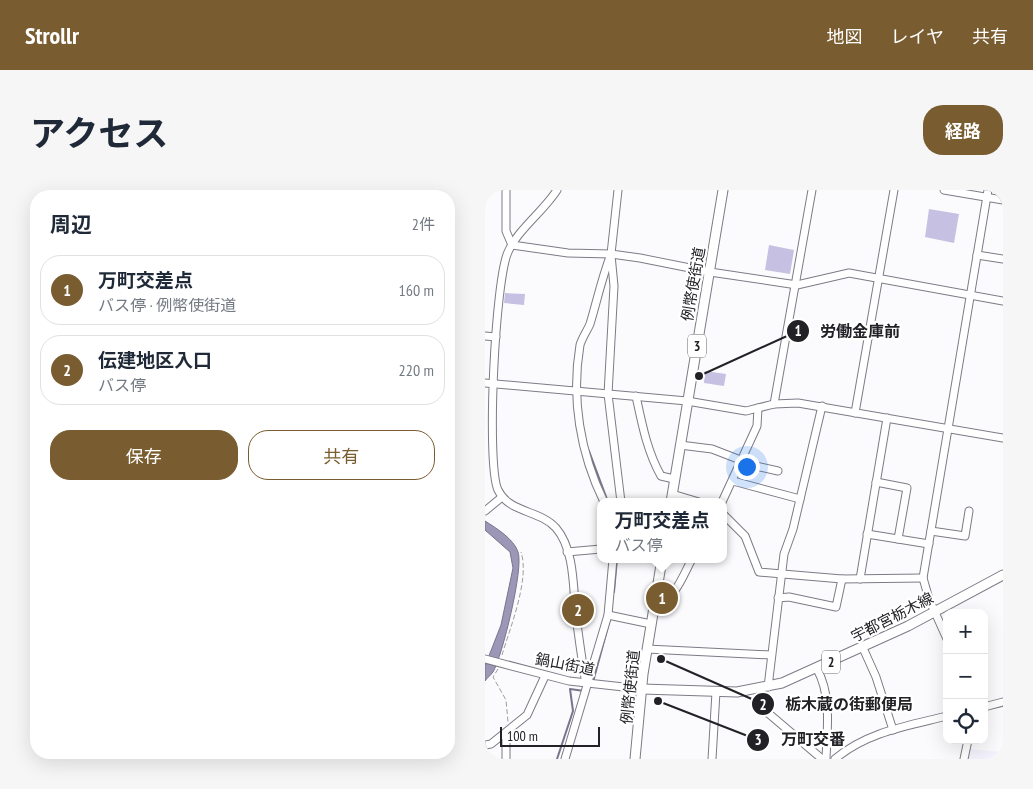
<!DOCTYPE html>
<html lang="ja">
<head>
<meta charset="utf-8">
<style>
  :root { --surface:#fff; --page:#f6f6f7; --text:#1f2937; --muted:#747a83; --line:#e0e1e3; --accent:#795c2f }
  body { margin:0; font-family:"PT Sans Narrow","Noto Sans JP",sans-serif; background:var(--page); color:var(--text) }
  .controls { position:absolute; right:15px; bottom:15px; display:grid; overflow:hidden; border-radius:10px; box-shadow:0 5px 20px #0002 }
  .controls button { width:45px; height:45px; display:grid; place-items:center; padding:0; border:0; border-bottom:1px solid var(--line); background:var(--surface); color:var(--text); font:25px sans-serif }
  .scale { position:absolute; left:15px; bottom:12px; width:100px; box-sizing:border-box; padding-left:5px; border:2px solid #222126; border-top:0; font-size:14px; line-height:18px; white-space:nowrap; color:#222126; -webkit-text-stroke:4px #fff; paint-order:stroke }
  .you { position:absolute; left:261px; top:276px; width:18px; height:18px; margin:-12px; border:4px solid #fff; border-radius:50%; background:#1a73e8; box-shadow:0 0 0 8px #1a73e833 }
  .badge { display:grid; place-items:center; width:32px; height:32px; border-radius:50%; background:var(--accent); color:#fff; font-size:16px; font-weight:700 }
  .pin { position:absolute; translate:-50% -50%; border:2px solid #fff; box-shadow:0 1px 5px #0006 }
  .popup { position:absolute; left:112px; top:308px; width:130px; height:65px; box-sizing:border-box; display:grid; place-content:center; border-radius:10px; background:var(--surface); filter:drop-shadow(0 1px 4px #0005); font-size:16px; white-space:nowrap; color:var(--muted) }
  .popup b { font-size:19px; color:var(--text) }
  .popup::after { content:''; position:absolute; left:50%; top:100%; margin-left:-10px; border:10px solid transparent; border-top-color:var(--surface) }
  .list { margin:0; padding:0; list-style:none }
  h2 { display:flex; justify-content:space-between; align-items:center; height:65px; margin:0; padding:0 20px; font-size:21px }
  h2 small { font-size:16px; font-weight:400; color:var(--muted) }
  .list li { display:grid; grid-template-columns:32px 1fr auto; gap:15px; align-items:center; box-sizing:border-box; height:70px; margin:0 10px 10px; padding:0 10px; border:1px solid var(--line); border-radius:20px }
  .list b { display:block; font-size:19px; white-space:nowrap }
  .list p { margin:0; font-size:16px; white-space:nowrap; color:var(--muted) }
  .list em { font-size:16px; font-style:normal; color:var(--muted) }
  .actions { display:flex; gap:10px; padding:15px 20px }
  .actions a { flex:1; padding:11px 0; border:1px solid var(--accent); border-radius:20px; text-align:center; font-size:18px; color:var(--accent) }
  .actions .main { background:var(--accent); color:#fff }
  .icon { flex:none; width:28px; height:28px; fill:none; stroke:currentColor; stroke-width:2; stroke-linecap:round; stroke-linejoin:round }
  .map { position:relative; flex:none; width:518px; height:569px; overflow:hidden; border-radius:20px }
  header { display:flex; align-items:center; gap:30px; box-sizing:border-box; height:70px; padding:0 25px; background:var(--accent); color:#fff }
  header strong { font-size:24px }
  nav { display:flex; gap:28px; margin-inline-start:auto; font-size:18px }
  .intro { display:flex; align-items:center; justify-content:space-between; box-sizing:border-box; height:120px; padding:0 30px }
  h1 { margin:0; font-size:35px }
  .button { padding:12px 22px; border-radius:20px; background:var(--accent); color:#fff; font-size:18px; font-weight:700 }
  main { display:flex; gap:30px; padding:0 30px }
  aside { flex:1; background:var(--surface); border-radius:20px; box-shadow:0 5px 20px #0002 }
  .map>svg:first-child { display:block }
  .built { fill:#f2f1fc }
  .water { fill:#9c97b7; stroke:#77748c }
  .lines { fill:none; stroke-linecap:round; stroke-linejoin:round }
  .stream { stroke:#77748c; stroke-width:2 }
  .building { fill:#c6c1e2 }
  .minor-casing { stroke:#7d7b86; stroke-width:9 }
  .major-casing { stroke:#7d7b86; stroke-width:11 }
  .path { stroke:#9d9da0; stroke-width:1; stroke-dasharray:5 2.5; stroke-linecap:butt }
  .minor { stroke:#fff; stroke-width:7 }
  .major { stroke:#fff; stroke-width:9 }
  .labels { text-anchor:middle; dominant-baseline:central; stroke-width:4.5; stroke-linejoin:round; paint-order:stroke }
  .shield { fill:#fff; stroke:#646467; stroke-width:1 }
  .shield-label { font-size:14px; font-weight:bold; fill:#222126 }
  .street-label { font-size:15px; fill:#222126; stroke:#fff }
  .leader { fill:none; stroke:#222126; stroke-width:2 }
  .callout-dot { fill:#222126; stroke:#fff; stroke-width:2 }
  .mark-label { font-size:15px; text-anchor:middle; font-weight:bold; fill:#fff }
  .callout-label { font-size:16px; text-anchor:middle; font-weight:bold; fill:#222126; stroke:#fff; stroke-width:4.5; stroke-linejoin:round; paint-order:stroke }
</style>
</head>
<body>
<header>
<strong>Strollr</strong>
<nav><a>地図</a><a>レイヤ</a><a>共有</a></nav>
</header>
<div class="intro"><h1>アクセス</h1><a class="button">経路</a></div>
<main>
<aside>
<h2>周辺<small>2件</small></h2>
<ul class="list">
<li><span class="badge">1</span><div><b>万町交差点</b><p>バス停 · 例幣使街道</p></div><em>160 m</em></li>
<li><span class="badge">2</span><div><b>伝建地区入口</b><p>バス停</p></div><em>220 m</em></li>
</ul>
<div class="actions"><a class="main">保存</a><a>共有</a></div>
</aside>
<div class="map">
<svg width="518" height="569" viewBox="0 0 518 569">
  <rect width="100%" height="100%" fill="#fbfbfd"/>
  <path class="built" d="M484,559L518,562V569H482Z"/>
  <path class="water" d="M0,331C11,338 29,349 33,362C39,378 17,467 8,482C6,485 2,488 0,491V476L16,435L28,378L25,362L0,340Z"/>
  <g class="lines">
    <g class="stream">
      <path d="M104,261L123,312"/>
      <path d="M129,402L132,369"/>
      <path d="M108,492L125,429"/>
      <path d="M72,569L88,521L85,499L99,501"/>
    </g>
  </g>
  <g class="building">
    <path d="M444,19L474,24L469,53L440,47Z"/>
    <path d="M284,55L309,60L305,84L280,80Z"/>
    <path d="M20,103L40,104L39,115L19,113Z"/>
    <path d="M220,181L241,184L239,196L219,193Z"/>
  </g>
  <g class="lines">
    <defs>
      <g id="minor">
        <path d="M21,0V41L27,55L83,63L126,64"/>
        <path d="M72,0C58,22 34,38 23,62C10,90 1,274 13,300C24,323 55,320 71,338C90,360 88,399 91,426C94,449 97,471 101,494"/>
        <path d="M133,0L126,64L155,68L225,82L312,95L364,83L518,111"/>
        <path d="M459,0L518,10"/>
        <path d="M126,65L129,96L123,204L136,312"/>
        <path d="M492,65L518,69"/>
        <path d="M0,146L11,147"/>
        <path d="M0,193L202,211L261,221L289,214L313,213L518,248"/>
        <path d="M151,206C157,234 162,261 176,286L189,289"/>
        <path d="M289,214L327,0"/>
        <path d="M370,223L409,0"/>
        <path d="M195,255L227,259L271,276L293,281"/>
        <path d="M248,291L315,309"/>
        <path d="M391,292L422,298L413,349"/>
        <path d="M187,304L214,312"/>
        <path d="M119,312C95,263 86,208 95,155C97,148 102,141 105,134C112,111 117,87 126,64"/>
        <path d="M237,312L272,236L273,218"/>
        <path d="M0,321L17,307"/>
        <path d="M238,324L260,346L274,382L357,389L438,388"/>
        <path d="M446,341L480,346L484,321"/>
        <path d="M382,344L444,354"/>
        <path d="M82,362L116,359"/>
        <path d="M375,389L402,228"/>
        <path d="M293,408L304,407L351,417L357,389"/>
        <path d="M170,414C190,411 198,385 207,369"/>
        <path d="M123,425L166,434"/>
        <path d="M462,449L444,409L438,388L503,0"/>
        <path d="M378,458L391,487L408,540"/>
        <path d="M162,459L286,465"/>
        <path d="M0,469L84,491L157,499"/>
        <path d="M332,479C347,506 342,539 341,569"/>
        <path d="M283,497L299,364L308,339L337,216"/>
        <path d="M275,499L283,523L337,569"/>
        <path d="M499,517L518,512"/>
        <path d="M21,543V569"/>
        <path d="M0,555L6,554L42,525L60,486"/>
        <path d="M80,569L123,425L128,369"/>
        <path d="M227,569L231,502"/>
        <path d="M350,569C382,542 422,536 462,526"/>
        <path d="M479,569L483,550"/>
      </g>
      <g id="major">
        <path d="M186,312L238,0"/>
        <path d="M157,499L252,502L297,493L423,436L518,385"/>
        <path d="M150,569L158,484L177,369"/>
      </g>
    </defs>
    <use href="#minor" class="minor-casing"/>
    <use href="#major" class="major-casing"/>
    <g class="path">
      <path d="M17,465C25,438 45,389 36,362"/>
      <path d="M13,479L8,487L21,510L23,532"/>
    </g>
    <use href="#minor" class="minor"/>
    <use href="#major" class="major"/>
  </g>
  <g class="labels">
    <g class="shield">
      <rect x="203" y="144.5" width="18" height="23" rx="4"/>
      <rect x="337" y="460.5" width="18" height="23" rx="4"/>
    </g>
    <g class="shield-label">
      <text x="212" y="156">3</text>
      <text x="346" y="472">2</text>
    </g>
    <g class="street-label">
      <text transform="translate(208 94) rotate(-80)">例幣使街道</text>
      <text transform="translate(407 427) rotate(-27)">宇都宮栃木線</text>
      <text transform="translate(80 474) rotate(11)">鍋山街道</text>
      <text transform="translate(145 497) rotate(-84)">例幣使街道</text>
    </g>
  </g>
  <path class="leader" d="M214 186L313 141M176 469L278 514M173 511L273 550"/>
  <g class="callout-dot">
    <circle cx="214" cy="186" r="5"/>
    <circle cx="176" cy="469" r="5"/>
    <circle cx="173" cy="511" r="5"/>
    <circle cx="313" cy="141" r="12"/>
    <circle cx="278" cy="514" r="12"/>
    <circle cx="273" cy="550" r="12"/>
  </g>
  <g class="mark-label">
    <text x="313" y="146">1</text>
    <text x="278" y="520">2</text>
    <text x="273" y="555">3</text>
  </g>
  <g class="callout-label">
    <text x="375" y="147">労働金庫前</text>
    <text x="364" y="520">栃木蔵の街郵便局</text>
    <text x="328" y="555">万町交番</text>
  </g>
</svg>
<div class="controls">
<button>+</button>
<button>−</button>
<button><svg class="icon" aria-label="locate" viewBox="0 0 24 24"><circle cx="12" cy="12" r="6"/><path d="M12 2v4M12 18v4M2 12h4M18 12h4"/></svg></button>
</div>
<div class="scale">100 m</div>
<div class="you"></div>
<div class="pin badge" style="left:177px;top:408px">1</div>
<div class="popup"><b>万町交差点</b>バス停</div>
<div class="pin badge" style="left:93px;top:420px">2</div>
</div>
</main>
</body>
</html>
